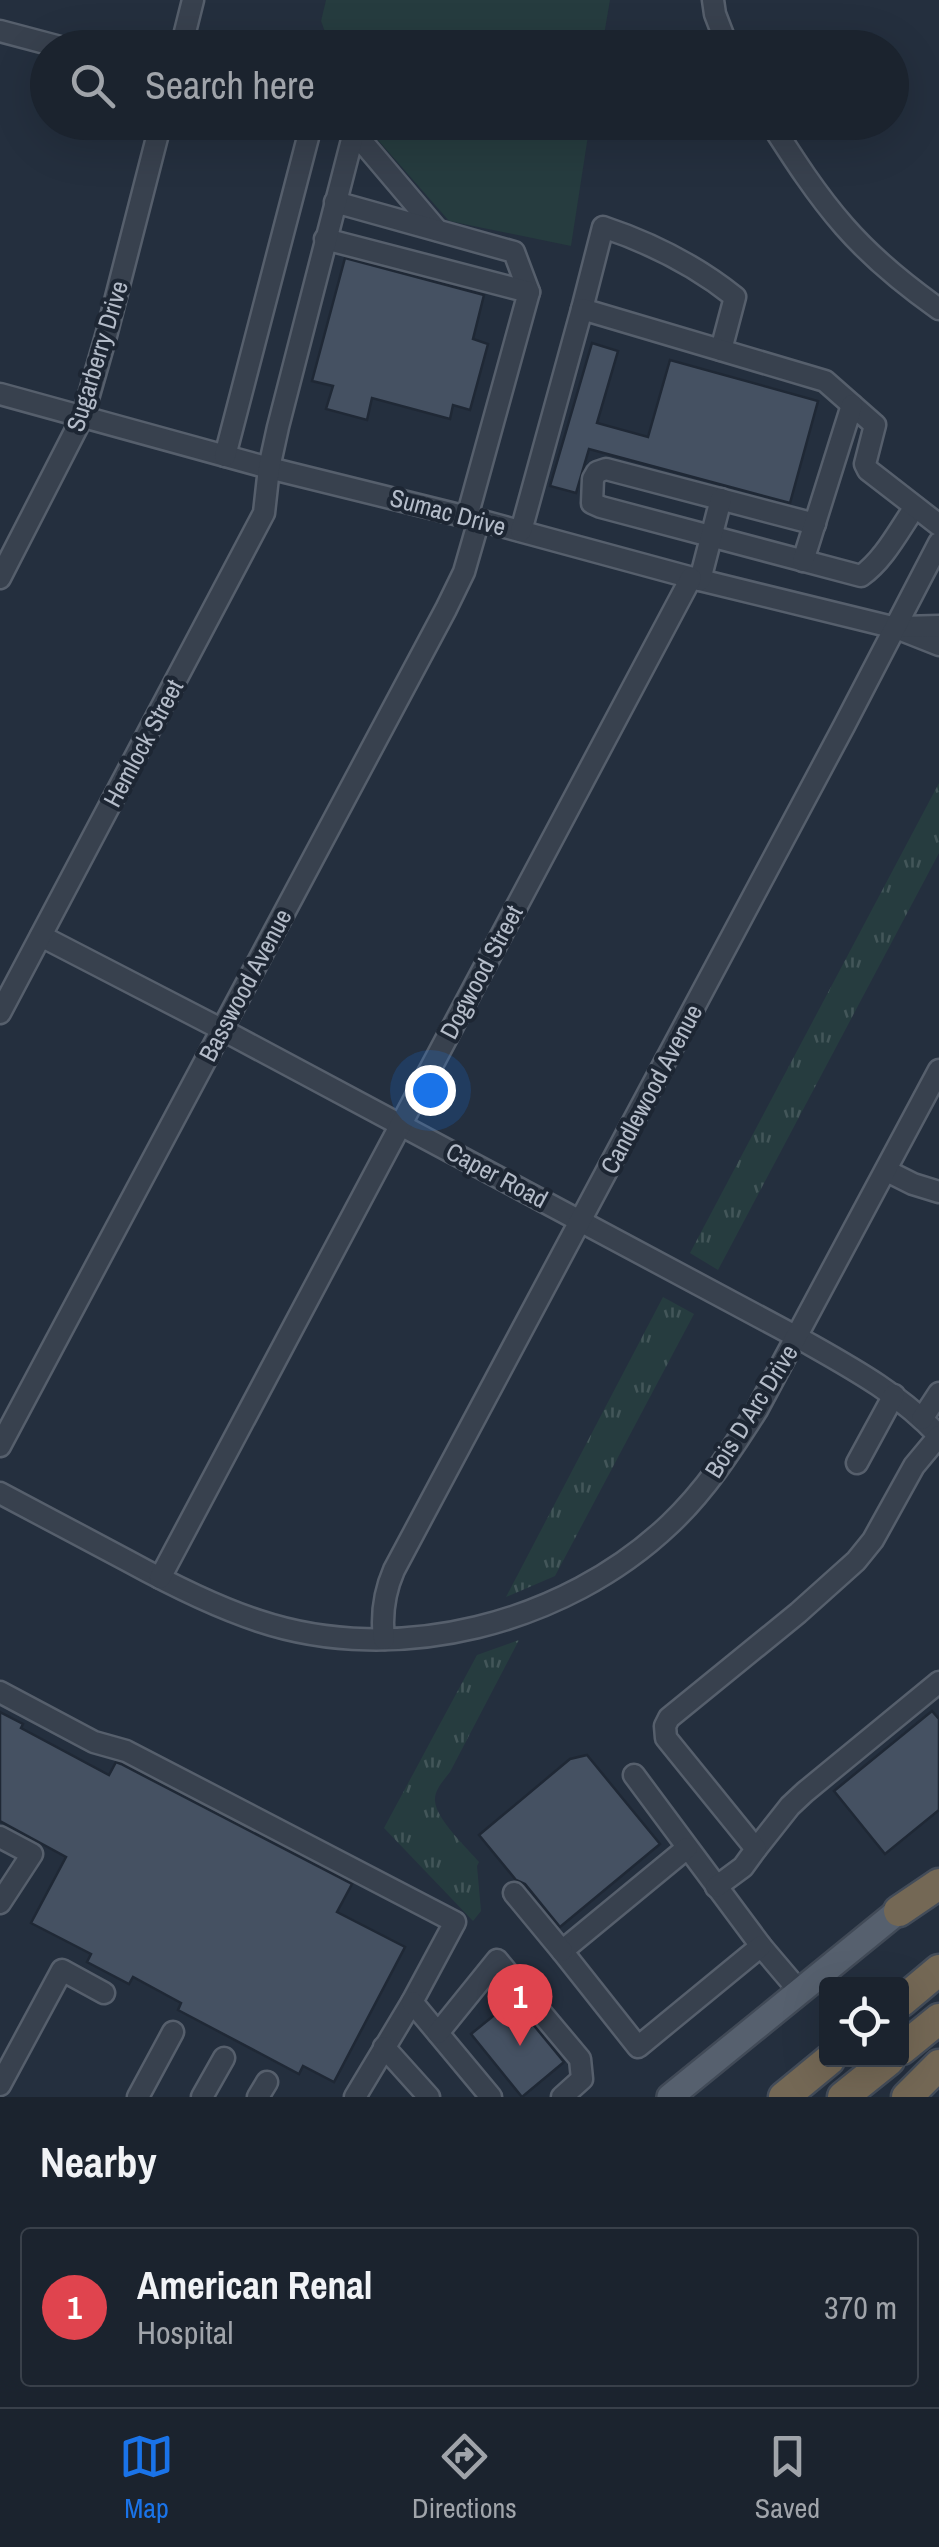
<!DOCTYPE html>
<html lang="en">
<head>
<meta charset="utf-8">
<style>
  :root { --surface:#1b232e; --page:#242b36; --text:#f1f3f6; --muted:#a0a4aa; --line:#39404a; --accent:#1a73e8 }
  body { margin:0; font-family:"Archivo Narrow",sans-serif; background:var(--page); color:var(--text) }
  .controls { position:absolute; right:30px; bottom:30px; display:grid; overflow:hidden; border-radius:10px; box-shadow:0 10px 40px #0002 }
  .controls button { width:90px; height:90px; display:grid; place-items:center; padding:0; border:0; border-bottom:2px solid var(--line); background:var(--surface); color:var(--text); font:50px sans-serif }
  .you { position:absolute; left:430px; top:1090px; width:35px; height:35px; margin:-25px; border:8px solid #fff; border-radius:50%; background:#1a73e8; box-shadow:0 0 0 15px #1a73e833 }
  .badge { display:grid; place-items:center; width:65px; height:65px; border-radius:50%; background:var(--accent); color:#fff; font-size:32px; font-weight:700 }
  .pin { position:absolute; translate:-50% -82px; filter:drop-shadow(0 2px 5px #0008) }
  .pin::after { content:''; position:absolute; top:52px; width:35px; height:30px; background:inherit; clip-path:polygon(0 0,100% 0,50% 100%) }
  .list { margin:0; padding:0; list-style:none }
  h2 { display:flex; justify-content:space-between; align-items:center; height:130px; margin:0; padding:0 40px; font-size:42px }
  h2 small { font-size:32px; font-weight:400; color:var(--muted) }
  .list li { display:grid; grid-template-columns:65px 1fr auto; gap:30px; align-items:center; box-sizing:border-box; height:160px; margin:0 20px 20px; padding:0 20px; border:2px solid var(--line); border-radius:10px }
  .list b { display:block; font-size:38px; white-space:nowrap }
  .list p { margin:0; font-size:32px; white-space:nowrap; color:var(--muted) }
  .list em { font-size:32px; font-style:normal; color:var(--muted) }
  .icon { flex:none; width:55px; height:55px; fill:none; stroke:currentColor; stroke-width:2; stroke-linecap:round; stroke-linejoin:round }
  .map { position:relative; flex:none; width:939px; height:2097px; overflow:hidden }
  .search { position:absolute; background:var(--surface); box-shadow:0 10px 40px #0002; left:30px; right:30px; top:30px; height:110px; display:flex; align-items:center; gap:25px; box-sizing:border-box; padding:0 35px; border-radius:55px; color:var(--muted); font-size:38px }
  .sheet { height:310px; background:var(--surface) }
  nav { display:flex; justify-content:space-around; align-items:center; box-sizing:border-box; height:140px; border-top:2px solid var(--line); background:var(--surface); font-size:28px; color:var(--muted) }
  nav a { display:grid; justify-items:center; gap:5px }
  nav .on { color:var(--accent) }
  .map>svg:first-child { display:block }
  .grass { fill:url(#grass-tufts) }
  .pitch { fill:#263c3f }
  .building { fill:#455162; stroke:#1f2835; stroke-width:2.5 }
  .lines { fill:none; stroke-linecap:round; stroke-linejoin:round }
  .minor-casing { stroke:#565f6c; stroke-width:25 }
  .major-casing { stroke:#414a57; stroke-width:30 }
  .highway-casing { stroke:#434c59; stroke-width:35 }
  .minor { stroke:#38414e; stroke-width:20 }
  .major { stroke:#56606e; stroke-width:25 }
  .highway { stroke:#746855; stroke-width:30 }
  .labels { text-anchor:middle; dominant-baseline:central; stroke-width:8; stroke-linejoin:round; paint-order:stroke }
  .street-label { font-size:25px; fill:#b4bcc9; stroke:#1d2633 }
</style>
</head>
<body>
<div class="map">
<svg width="939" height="2097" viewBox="0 0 939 2097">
  <defs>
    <pattern id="grass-tufts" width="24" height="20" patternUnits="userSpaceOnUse" patternTransform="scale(2.5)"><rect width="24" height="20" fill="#263c3f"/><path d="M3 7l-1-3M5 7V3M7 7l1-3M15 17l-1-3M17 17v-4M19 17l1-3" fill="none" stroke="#435659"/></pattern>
  </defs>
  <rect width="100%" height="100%" fill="#242f3e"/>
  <g class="grass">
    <path d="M939,783V853L718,1270L690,1253Z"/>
    <path d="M663,1297L694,1314L555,1576L506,1597Z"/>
    <path d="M519,1640L450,1772C444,1780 434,1790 435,1801C436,1819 467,1848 479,1862L477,1866L481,1911L473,1921L384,1828L477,1655Z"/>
  </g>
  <g class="pitch">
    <path d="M326,0H610L602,47L331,48L321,21Z"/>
    <path d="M363,123H590L571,246L449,221Z"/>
  </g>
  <g class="building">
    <path d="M345,258L484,295L473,339L488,344L470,410L453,405L450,419L372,398L367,420L326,409L333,386L312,381Z"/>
    <path d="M592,343L618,351L597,423L648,437L670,360L818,401L790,503L589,449L576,493L550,486Z"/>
    <path d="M932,1711L939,1719V1810L885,1854L834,1791Z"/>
    <path d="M0,1712L23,1724L21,1728L109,1775L116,1762L121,1764L352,1884L337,1912L405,1947L334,2082L303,2066L299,2074L178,2010L181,2003L133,1977L129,1984L87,1962L91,1954L31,1923L66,1857L0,1821Z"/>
    <path d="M587,1755L660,1844L560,1927L525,1884L516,1880L479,1835L570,1759Z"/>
    <path d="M513,2000L564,2062L522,2097L471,2034Z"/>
  </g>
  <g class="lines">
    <defs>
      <g id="minor">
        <path d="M713,0L715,14L728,48"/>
        <path d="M0,31L64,48"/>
        <path d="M181,48L193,0"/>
        <path d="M770,122C793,158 816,194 844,226C871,257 905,285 939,309"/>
        <path d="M354,132L437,230"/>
        <path d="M335,202L514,252L529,292"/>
        <path d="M325,239L529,292L467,517"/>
        <path d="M582,309L603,227C651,243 695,265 735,297L721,350"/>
        <path d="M0,394L269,468L479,520L700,580L896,628L939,645"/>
        <path d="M225,456L312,122"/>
        <path d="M815,524L606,469L597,472L593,479L592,503L601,507L861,576C884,560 899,530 915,507"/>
        <path d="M521,531L582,309L825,381L875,425L865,464L868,470L939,525"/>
        <path d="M803,561L852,405"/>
        <path d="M0,578L83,416L106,336L161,122"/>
        <path d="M700,580L721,499"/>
        <path d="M903,627L939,626"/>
        <path d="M41,936L221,1029L797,1337C848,1366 898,1392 939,1436"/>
        <path d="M0,1013L264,513L269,468L278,427L354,132L350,122"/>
        <path d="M887,1171L913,1184L939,1192"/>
        <path d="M922,1419L939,1393"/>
        <path d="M0,1446L446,609L464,572L479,520"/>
        <path d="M857,1463L894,1395"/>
        <path d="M0,1493C43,1516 85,1538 128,1561C170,1584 213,1606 259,1621C397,1667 565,1624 670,1524C705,1491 731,1451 757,1410L939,1070"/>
        <path d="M160,1578L691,578"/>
        <path d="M384,1639C381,1614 384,1593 394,1570L844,726L939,543"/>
        <path d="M0,1692L94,1742L126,1751L455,1922L412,2002L355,2097"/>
        <path d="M634,1775L761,1946L800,1992"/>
        <path d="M0,1837L32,1854L0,1903"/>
        <path d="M687,1848L562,1951L638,2047L761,1946"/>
        <path d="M756,1849L790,1806L805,1792L939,1682"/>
        <path d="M716,1887L743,1867L756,1849L666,1738L665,1726L669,1718L798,1613L856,1561L873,1540L914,1466L939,1436"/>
        <path d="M514,1893L562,1951"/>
        <path d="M412,2002L491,2097"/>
        <path d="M438,2033L497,1960L580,2059L582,2079L562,2097"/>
        <path d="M384,2047L429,2097"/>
        <path d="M0,2085L62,1970L104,1993"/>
        <path d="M138,2097L173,2032"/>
        <path d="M202,2097L224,2058"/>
        <path d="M258,2097L267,2082"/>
      </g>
      <path id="major" d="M670,2097L912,1900"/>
      <g id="highway">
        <path d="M899,1911L939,1884"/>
        <path d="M902,2001L939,1970"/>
        <path d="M902,2049L939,2019"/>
        <path d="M784,2097L829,2060"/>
        <path d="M843,2097L889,2060"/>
        <path d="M907,2097L939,2065"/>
      </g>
    </defs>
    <use href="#minor" class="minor-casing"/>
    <use href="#major" class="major-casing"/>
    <use href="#highway" class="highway-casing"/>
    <use href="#minor" class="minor"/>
    <use href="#major" class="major"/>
    <use href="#highway" class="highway"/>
  </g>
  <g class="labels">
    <g class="street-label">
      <text transform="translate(97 356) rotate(-73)">Sugarberry Drive</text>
      <text transform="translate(448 512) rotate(15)">Sumac Drive</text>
      <text transform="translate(143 743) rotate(-62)">Hemlock Street</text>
      <text transform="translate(481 972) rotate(-62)">Dogwood Street</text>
      <text transform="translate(245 985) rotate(-62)">Basswood Avenue</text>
      <text transform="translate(651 1089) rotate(-62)">Candlewood Avenue</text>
      <text transform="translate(497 1175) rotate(28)">Caper Road</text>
      <text transform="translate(751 1411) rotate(-58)">Bois D Arc Drive</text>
    </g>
  </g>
</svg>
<div class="controls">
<button><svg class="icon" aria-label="locate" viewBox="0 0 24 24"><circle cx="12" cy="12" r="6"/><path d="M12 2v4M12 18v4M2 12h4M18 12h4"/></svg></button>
</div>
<div class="you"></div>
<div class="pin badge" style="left:520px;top:2046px;background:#e0444e">1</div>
<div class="search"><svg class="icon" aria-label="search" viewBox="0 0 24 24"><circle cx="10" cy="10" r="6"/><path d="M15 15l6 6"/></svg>Search here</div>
</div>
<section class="sheet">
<h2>Nearby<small></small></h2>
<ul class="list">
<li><span class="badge" style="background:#e0444e">1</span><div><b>American Renal</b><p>Hospital</p></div><em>370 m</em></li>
</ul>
</section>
<nav>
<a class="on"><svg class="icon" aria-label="map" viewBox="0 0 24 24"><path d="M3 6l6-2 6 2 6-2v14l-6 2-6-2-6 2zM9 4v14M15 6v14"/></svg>Map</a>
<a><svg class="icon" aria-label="directions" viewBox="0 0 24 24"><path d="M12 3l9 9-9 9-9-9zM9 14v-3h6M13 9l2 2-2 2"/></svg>Directions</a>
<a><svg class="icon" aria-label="saved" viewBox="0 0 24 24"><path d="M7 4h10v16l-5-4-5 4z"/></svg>Saved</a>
</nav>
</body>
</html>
